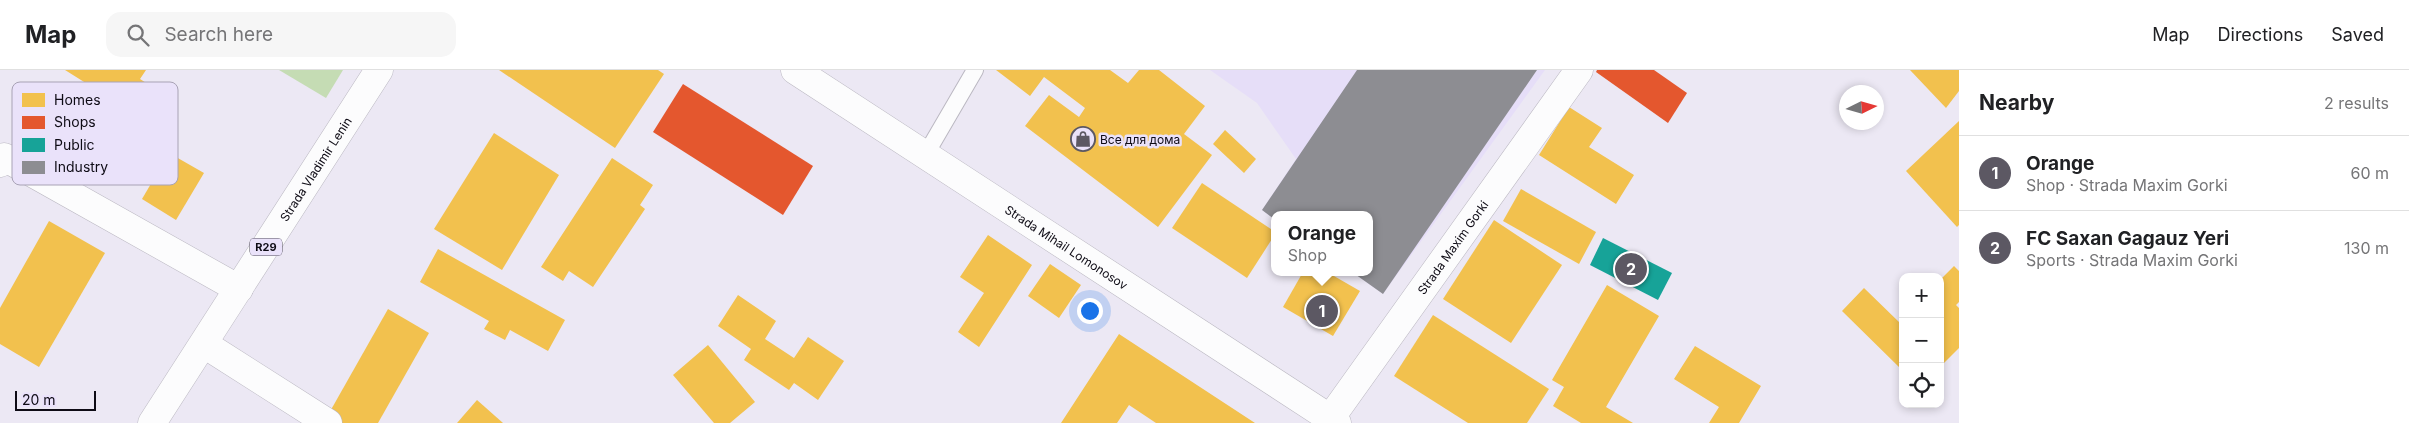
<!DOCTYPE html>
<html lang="en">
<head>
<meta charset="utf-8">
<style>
  :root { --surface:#fff; --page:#f6f6f6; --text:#202124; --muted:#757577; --line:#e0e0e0; --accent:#5c5863 }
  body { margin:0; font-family:Inter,sans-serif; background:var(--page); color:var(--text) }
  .controls { position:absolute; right:15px; bottom:15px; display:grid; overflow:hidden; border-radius:10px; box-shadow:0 2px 8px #0003 }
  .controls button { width:45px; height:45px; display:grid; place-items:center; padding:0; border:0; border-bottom:1px solid var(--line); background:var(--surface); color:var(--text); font:25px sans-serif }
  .compass { position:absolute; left:1839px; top:15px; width:45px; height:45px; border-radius:50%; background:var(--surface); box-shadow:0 2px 8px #0003; rotate:85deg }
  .scale { position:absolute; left:15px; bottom:12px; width:81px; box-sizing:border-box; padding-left:5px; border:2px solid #0e0b15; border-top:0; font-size:14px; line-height:18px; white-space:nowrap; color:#0e0b15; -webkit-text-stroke:4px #eae2fa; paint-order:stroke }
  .you { position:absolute; left:1089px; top:240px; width:18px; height:18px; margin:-12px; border:4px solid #fff; border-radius:50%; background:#1a73e8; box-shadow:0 0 0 8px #1a73e833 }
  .badge { display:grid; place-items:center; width:32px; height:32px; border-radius:50%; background:var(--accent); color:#fff; font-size:16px; font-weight:700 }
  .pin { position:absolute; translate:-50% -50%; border:2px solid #fff; box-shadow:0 1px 5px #0006 }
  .popup { position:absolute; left:1271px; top:141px; width:102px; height:65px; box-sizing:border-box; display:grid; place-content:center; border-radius:10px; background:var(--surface); filter:drop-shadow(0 1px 4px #0005); font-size:16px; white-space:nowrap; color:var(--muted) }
  .popup b { font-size:19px; color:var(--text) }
  .popup::after { content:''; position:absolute; left:50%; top:100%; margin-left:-10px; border:10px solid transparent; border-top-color:var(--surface) }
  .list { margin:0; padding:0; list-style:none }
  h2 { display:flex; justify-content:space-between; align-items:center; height:65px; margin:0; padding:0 20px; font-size:21px }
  h2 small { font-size:16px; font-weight:400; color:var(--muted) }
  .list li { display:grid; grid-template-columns:32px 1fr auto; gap:15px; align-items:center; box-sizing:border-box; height:75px; padding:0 20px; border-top:1px solid var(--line) }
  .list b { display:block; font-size:19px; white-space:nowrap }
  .list p { margin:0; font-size:16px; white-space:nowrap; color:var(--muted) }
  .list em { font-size:16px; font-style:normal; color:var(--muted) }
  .icon { flex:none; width:28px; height:28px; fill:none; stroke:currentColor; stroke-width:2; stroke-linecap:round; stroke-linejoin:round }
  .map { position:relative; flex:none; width:1959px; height:353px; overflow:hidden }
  header { display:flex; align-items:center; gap:30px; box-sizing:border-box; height:70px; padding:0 25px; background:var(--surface); border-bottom:1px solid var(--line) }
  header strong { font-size:24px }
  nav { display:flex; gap:28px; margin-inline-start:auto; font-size:18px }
  .search { width:350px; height:45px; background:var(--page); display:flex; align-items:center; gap:12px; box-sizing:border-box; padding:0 18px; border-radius:15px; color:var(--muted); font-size:19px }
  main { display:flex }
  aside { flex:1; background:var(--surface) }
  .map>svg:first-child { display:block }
  .built { fill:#e6def8 }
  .green { fill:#c5dcb4 }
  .homes { fill:#f2c14e }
  .shops { fill:#e4572e }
  .public { fill:#17a398 }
  .industry { fill:#8d8d92 }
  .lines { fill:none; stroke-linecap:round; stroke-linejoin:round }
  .lane-casing { stroke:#bbb8c2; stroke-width:18 }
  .street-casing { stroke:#bbb8c2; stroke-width:29 }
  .primary-casing { stroke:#bbb8c2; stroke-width:29 }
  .lane { stroke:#fcfcfd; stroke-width:16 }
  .street { stroke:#fcfcfd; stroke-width:28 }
  .primary { stroke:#fcfcfd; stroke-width:28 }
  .labels { text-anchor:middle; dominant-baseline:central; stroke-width:5; stroke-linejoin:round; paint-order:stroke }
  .shield { fill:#eae2fa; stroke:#504c5a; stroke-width:1 }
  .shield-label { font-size:11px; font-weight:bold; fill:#0e0b15 }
  .poi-label { font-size:12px; fill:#0e0b15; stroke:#eae2fa; text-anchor:start }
  .street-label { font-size:12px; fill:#0e0b15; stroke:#eae2fa }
  .key { fill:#eae2fa; stroke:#a8a2b5; stroke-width:1 }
  .key-label { font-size:14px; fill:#0e0b15 }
</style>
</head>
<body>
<header>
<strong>Map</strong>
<div class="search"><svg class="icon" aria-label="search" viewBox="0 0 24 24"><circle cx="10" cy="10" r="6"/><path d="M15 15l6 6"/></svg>Search here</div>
<nav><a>Map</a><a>Directions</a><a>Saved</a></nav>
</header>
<main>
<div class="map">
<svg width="1959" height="353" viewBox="0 0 1959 353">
  <rect width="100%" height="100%" fill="#ece8f4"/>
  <path class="built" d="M1210,0H1545L1383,224L1352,202H1370V145H1274V149L1262,140L1296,89L1257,33Z"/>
  <path class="green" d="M279,0H343L326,28Z"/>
  <g class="homes">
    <path d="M65,0H146L140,9L165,25L148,52Z"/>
    <path d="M499,0H658L664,4L615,78Z"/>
    <path d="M996,0H1110L1128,13L1139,0H1159L1205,36L1184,64L1212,85L1158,157L1025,56L1049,25L1079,47L1085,38L1044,7L1030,26Z"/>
    <path d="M1910,0H1959V21L1946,38Z"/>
    <path d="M87,28L130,59L97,105L54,75Z"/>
    <path d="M1569,37L1602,58L1589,77L1634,105L1616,134L1539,85Z"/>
    <path d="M1959,51V155L1957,157L1906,101Z"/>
    <path d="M1225,60L1256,89L1244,103L1213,74Z"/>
    <path d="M494,63L559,105L502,200L434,159Z"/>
    <path d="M169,83L204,103L176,150L142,129Z"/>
    <path d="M612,88L653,115L640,135L645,139L593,217L569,201L563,211L541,197Z"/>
    <path d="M1202,113L1274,161V166L1247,208L1172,158Z"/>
    <path d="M1521,119L1596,162L1579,194L1503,151Z"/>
    <path d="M1494,150L1562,195L1511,273L1443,229Z"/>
    <path d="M49,151L105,183L39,297L0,274V238Z"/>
    <path d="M988,165L1032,195L979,277L958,262L984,223L960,207Z"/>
    <path d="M438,179L565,250L548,281L510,260L505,270L484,259L489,251L420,212Z"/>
    <path d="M1050,194L1081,215L1059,248L1028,226Z"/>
    <path d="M1954,196L1959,201V232L1956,235L1959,238V278L1941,296L1940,210Z"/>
    <path d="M1303,202H1327L1360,221L1333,266L1283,237Z"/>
    <path d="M1607,215L1659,246L1606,337L1633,353H1581L1553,336L1564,317L1552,310Z"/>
    <path d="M1864,218L1900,253L1903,249V295L1900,298L1842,241Z"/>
    <path d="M738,225L776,251L765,269L794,288L808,267L844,291L818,330L794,313L789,320L744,290L751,279L718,256Z"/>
    <path d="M388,239L429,263L378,353H342L328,345Z"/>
    <path d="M1433,245L1549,319L1527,353H1468L1394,306Z"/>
    <path d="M1119,264L1255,353H1156L1129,335L1117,353H1061Z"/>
    <path d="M708,275L755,332L730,353H714L673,305Z"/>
    <path d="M1695,276L1761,316L1739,353H1709L1719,337L1674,309Z"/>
    <path d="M477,330L503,353H457Z"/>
  </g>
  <g class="shops">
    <path d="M1597,0H1654L1687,23L1668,53L1596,2Z"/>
    <path d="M683,14L813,96L783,145L653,62Z"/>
  </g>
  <path class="public" d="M1603,168L1672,203L1658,230L1590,195Z"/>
  <path class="industry" d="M1357,0H1537L1383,224L1352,202H1370V145H1274V149L1262,140Z"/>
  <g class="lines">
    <defs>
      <path id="lane" d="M926,84L975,0"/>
      <g id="street">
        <path id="s1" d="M795,0L1337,353"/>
        <path d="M0,93L4,87L239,219"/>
        <path d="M204,274L328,353"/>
        <path id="s2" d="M1327,353L1579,0"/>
      </g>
      <g id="primary">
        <path id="s3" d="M152,353L379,0"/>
      </g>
    </defs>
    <use href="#lane" class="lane-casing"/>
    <use href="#street" class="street-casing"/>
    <use href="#primary" class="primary-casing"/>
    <use href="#lane" class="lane"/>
    <use href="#street" class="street"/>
    <use href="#primary" class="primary"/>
  </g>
  <defs>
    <symbol id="shop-ring" viewBox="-11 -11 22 22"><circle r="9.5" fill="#eae2fa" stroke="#5c5863" stroke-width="1.5"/><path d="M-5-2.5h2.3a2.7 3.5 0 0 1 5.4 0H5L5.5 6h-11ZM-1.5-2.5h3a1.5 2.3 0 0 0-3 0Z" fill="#5c5863"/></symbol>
  </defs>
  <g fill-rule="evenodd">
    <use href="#shop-ring" x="1069" y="55" width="28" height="28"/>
  </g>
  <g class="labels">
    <rect class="shield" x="250" y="168.5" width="32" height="17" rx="4"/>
    <g class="shield-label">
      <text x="266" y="177">R29</text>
    </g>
    <g class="poi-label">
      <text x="1100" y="69">Все для дома</text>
    </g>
    <g class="street-label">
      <text stroke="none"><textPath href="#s3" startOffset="302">Strada Vladimir Lenin</textPath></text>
      <text stroke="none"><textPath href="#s1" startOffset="324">Strada Mihail Lomonosov</textPath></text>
      <text stroke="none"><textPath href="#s2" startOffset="216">Strada Maxim Gorki</textPath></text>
    </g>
  </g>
  <rect x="12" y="12" width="166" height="103" rx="8" class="key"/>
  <rect x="22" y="23" width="23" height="14" fill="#f2c14e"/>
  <rect x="22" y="46" width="23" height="13" fill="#e4572e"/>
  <rect x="22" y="68" width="23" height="14" fill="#17a398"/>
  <rect x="22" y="91" width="23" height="13" fill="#8d8d92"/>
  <g class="key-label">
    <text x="54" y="35">Homes</text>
    <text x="54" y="57">Shops</text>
    <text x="54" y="80">Public</text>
    <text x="54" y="102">Industry</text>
  </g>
</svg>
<div class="controls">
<button>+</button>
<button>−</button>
<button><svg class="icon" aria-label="locate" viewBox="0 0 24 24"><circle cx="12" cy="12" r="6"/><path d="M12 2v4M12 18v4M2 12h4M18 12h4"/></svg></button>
</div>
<svg class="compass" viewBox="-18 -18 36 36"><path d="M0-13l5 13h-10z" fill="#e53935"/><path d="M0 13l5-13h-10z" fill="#757577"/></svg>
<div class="scale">20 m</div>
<div class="you"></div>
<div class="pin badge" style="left:1322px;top:241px">1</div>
<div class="popup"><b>Orange</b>Shop</div>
<div class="pin badge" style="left:1631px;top:199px">2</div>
</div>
<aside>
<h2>Nearby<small>2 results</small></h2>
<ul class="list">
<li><span class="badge">1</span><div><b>Orange</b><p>Shop · Strada Maxim Gorki</p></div><em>60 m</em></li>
<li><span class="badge">2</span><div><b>FC Saxan Gagauz Yeri</b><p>Sports · Strada Maxim Gorki</p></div><em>130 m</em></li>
</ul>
</aside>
</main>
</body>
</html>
